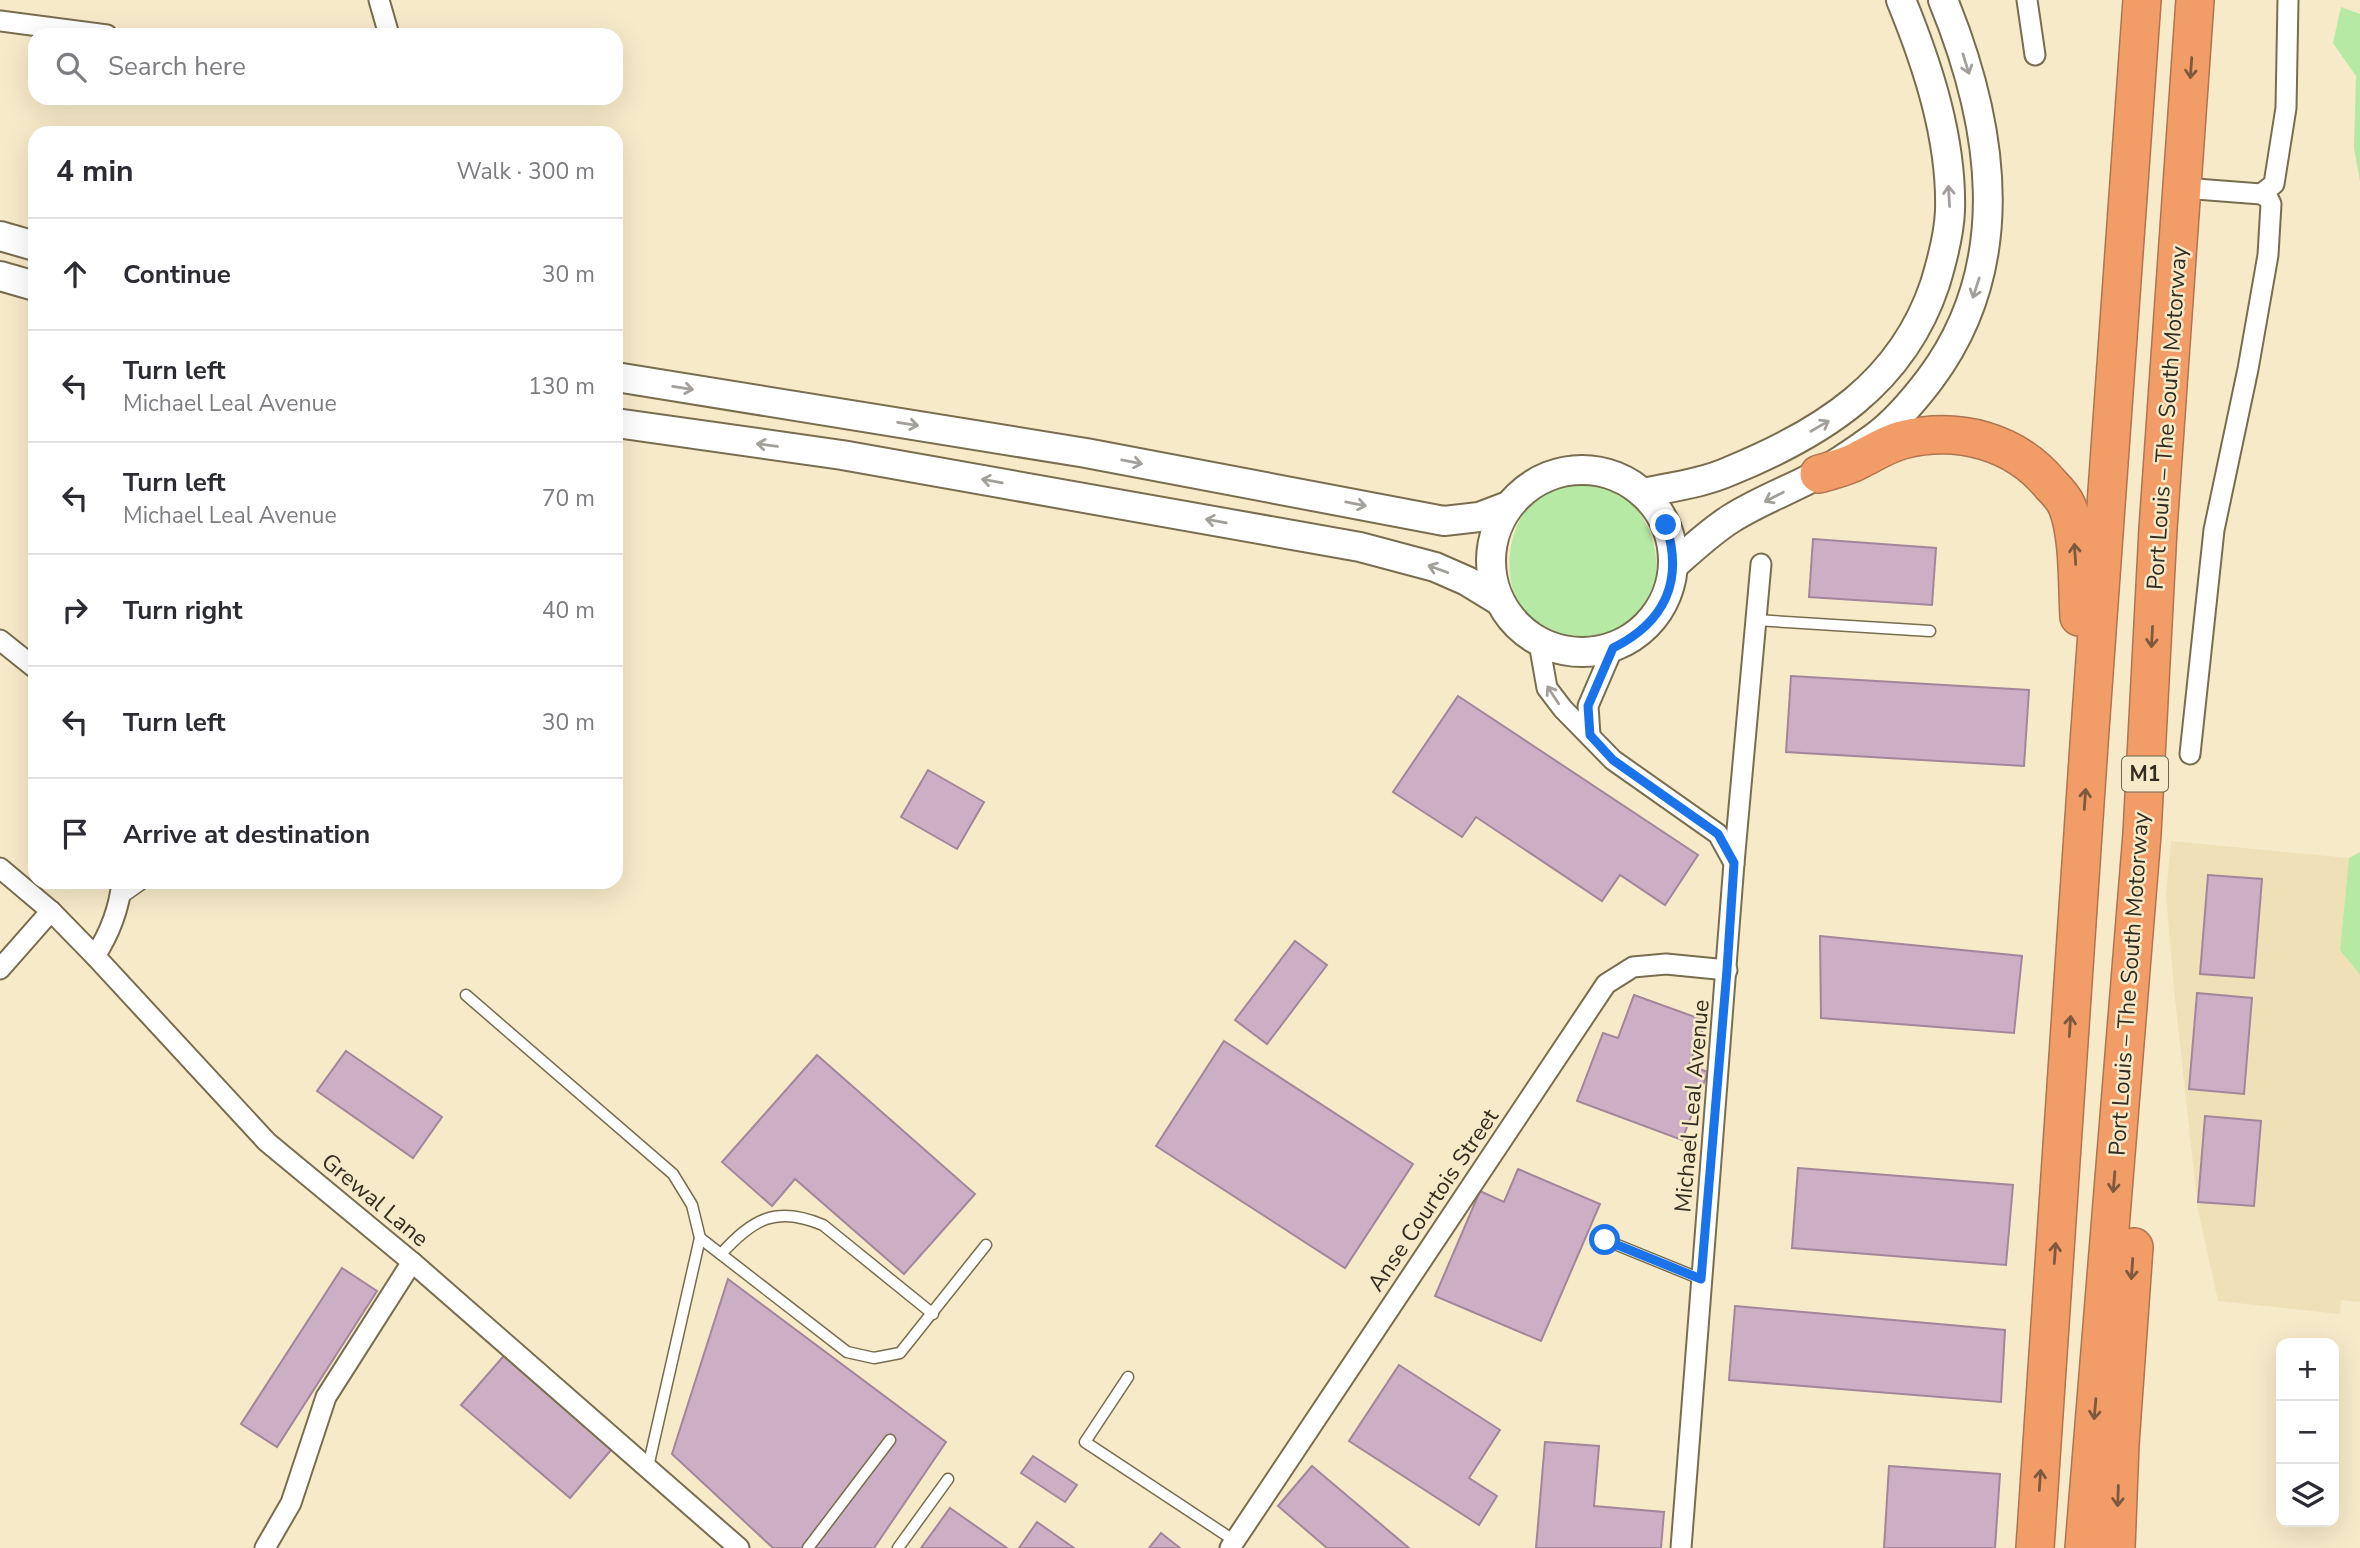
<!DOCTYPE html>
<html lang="en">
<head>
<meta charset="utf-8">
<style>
  :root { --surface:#fff; --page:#f2f2f3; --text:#2b2b33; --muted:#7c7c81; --line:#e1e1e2 }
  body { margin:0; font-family:"Nunito Sans",sans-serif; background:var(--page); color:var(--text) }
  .controls { position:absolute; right:21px; bottom:21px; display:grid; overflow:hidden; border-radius:14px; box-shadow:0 7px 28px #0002 }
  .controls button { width:63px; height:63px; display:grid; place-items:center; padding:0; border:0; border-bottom:2px solid var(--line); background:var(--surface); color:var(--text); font:35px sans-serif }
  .stop { position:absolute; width:21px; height:21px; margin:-16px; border:5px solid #1a73e8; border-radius:50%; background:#fff }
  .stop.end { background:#1a73e8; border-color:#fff; box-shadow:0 2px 7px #0008 }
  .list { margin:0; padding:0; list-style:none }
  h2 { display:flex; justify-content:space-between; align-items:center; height:91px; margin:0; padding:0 28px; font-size:30px }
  h2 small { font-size:23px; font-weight:400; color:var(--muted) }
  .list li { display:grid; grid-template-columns:46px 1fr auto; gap:21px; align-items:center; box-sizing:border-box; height:112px; padding:0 28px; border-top:2px solid var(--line) }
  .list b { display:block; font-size:26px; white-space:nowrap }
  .list p { margin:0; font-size:23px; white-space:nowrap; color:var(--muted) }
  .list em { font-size:23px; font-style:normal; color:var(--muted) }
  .icon { flex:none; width:38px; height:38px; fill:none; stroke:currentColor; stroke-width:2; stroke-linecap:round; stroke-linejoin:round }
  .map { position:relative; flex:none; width:2360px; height:1548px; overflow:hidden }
  .search { position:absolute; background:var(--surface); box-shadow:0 7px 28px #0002; left:28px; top:28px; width:595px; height:77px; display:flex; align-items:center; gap:18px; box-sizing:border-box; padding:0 24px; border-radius:21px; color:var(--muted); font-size:26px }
  .panel { position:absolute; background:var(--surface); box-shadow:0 7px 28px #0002; left:28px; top:126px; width:595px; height:763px; border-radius:21px }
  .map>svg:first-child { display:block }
  .built { fill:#efe0b7 }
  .green { fill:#b5e9a4 }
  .building { fill:#ccaec5; stroke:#a3869c; stroke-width:2 }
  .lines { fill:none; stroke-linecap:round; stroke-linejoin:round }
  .lane-casing { stroke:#786d4e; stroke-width:13 }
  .street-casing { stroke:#786d4e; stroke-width:23 }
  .secondary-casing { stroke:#786d4e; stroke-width:32 }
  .highway-casing { stroke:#af754f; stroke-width:40 }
  .lane { stroke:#fff; stroke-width:10 }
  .street { stroke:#fff; stroke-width:19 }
  .secondary { stroke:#fff; stroke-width:28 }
  .highway { stroke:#f29c68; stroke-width:37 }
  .oneway { stroke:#a3a09b }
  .oneway2 { stroke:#7f593d }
  .route { stroke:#1a73e8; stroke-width:9 }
  .labels { text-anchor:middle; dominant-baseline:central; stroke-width:5; stroke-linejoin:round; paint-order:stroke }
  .shield { fill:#f7eac9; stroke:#6d6653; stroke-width:2 }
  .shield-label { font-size:21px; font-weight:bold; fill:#322d20 }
  .street-label { font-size:23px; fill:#322d20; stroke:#f7eac9 }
</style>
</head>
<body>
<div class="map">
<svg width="2360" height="1548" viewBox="0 0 2360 1548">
  <rect width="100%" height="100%" fill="#f7eac9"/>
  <path class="built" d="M2171,841L2349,858L2340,950L2360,975V1302L2341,1300L2340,1314L2218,1301L2198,1210L2174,989L2166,895Z"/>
  <g class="green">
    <path d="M2341,7L2360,14V181L2354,148L2356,76L2333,43Z"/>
    <path d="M1572,482C1580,482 1590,481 1598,484C1644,498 1665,547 1653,590C1648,609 1636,621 1621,631C1591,651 1547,644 1525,615C1505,589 1505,546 1521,518C1531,499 1552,489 1572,482Z"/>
    <path d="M2360,852V975L2340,950L2349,858Z"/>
  </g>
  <g class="building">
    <path d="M1813,539L1936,548L1932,605L1809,597Z"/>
    <path d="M1791,676L2029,690L2024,766L1786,752Z"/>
    <path d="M1458,696L1698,855L1665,905L1620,875L1602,901L1476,817L1462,837L1393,792Z"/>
    <path d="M928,770L984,802L957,849L901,817Z"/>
    <path d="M2208,875L2262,879L2254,978L2200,974Z"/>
    <path d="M1820,936L2022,956L2014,1033L1821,1018Z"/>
    <path d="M1295,941L1327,965L1267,1044L1235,1020Z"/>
    <path d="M2197,993L2252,998L2244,1094L2189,1089Z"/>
    <path d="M1634,995L1706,1021L1689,1065L1708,1072L1682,1140L1577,1101L1603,1033L1618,1038Z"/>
    <path d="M1224,1041L1413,1164L1345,1268L1156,1146Z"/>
    <path d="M346,1051L442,1117L413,1158L317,1091Z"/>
    <path d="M817,1055L975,1194L904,1274L795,1179L772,1206L722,1162Z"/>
    <path d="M2205,1116L2261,1121L2254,1206L2198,1202Z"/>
    <path d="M1798,1168L2013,1185L2006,1265L1792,1248Z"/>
    <path d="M1518,1169L1600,1204L1541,1341L1435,1296L1480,1191L1504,1202Z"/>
    <path d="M342,1268L377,1291L277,1447L241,1424Z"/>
    <path d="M728,1279L946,1442L874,1548H773L672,1454Z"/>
    <path d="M1735,1306L2005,1330L2001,1402L1729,1380Z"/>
    <path d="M509,1350L617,1443L570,1498L461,1405Z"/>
    <path d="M1399,1365L1500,1430L1469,1478L1497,1496L1479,1525L1349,1441Z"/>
    <path d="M1545,1442L1599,1446L1594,1506L1664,1512L1661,1548H1536Z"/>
    <path d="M1033,1456L1077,1485L1065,1502L1021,1473Z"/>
    <path d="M1312,1466L1409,1548H1327L1278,1506Z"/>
    <path d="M1889,1466L2000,1474L1995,1548H1884Z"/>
    <path d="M950,1508L1007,1548H921Z"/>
    <path d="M1037,1522L1074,1548H1019Z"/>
    <path d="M1161,1533L1180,1548H1149Z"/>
  </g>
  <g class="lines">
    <defs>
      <g id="lane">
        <path d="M1756,620L1930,631"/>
        <path d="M121,899L145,882"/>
        <path d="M466,995L673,1174L692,1205L700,1238L648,1467"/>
        <path d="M700,1238L847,1352L874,1358L900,1353L986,1245"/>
        <path d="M1605,1240L1701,1279"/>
        <path d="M721,1254C753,1219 776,1205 823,1225L933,1314"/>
        <path d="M1128,1377L1085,1442L1235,1541"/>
        <path d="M808,1548L890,1440"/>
        <path d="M898,1548L948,1479"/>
      </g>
      <g id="street">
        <path d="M379,0L389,35"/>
        <path d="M2027,0L2035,55"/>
        <path d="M0,21L107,35"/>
        <path d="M2183,188L2261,194L2268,198L2271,204L2268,255L2248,369L2214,530L2190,754"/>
        <path d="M2261,194L2274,184L2286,108L2288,0"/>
        <path d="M0,640L35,668"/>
        <path d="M1539,643L1547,688L1563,709L1613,760L1718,834L1734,863"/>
        <path d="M1590,735L1588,706L1613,648"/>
        <path d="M0,868L51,911L95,956L267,1142L412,1262L739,1548"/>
        <path d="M95,956C110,933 119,909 122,882"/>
        <path d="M0,969L51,911"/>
        <path d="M265,1548L291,1503L326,1397L412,1262"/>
        <path d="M1230,1548L1606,984L1633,967L1666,964L1727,970"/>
        <path d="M1681,1548L1734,863L1761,564"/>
      </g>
      <g id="secondary">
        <path d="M0,236L35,246"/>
        <path d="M0,276L35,286"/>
        <path d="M616,377L1086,453L1444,521L1479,517L1508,506"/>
        <path d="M616,423L842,455L1360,547L1435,567L1467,581L1498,600"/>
        <circle cx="1582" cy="561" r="91"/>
        <path d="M1643,493C1672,487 1703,483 1730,471C1823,433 1902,383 1935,284C1942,261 1949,236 1950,211C1952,139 1928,66 1901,0"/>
        <path d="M1674,565C1692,549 1711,531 1732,518C1759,501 1789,490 1817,475C1837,464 1857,450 1875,437C1896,422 1914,400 1930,379C2016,264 1994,125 1943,0"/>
      </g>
      <g id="highway">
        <path d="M1819,474C1832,470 1847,467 1859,460C1873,453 1887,444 1902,440C1958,426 2015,441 2051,485C2057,491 2064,499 2067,506C2079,535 2077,585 2079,617"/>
        <path d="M2035,1548L2089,744L2142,0"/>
        <path d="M2084,1548L2142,834L2158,529L2195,0"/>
        <path d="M2116,1548L2120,1444L2134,1247"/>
      </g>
    </defs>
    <use href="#lane" class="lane-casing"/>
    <use href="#street" class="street-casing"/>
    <use href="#secondary" class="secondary-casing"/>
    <use href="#highway" class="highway-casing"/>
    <use href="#lane" class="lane"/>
    <use href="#street" class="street"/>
    <use href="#secondary" class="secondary"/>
    <use href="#highway" class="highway"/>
  </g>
  <defs><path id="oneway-shaft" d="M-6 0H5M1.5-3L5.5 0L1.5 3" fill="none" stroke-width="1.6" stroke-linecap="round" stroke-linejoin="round" transform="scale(1.75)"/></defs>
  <g class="oneway">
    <use href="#oneway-shaft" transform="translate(1966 64) rotate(73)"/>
    <use href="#oneway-shaft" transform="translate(1949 196) rotate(-93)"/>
    <use href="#oneway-shaft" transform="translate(1976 288) rotate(108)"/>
    <use href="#oneway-shaft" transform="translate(683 388) rotate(9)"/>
    <use href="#oneway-shaft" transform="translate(908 424) rotate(9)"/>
    <use href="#oneway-shaft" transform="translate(1820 426) rotate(-30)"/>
    <use href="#oneway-shaft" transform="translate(767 445) rotate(-172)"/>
    <use href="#oneway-shaft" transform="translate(1132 462) rotate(11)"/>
    <use href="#oneway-shaft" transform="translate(992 481) rotate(-170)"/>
    <use href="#oneway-shaft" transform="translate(1774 497) rotate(153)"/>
    <use href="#oneway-shaft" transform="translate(1356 504) rotate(11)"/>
    <use href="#oneway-shaft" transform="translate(1216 521) rotate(-170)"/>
    <use href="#oneway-shaft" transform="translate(1438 569) rotate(-160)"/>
    <use href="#oneway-shaft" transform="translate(1553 695) rotate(-123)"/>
  </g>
  <g class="oneway2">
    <use href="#oneway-shaft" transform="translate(2191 68) rotate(94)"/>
    <use href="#oneway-shaft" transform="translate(2075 554) rotate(-94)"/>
    <use href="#oneway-shaft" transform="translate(2152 637) rotate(93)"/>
    <use href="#oneway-shaft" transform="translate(2085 799) rotate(-86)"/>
    <use href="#oneway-shaft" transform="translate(2070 1026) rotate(-86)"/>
    <use href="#oneway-shaft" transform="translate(2114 1182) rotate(95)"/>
    <use href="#oneway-shaft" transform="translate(2055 1253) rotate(-86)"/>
    <use href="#oneway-shaft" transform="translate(2132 1269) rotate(94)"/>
    <use href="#oneway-shaft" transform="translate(2095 1409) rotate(95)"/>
    <use href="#oneway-shaft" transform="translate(2040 1480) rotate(-86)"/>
    <use href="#oneway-shaft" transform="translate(2118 1496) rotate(92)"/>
  </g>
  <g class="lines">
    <path class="route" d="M1605,1240L1701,1279L1727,970L1734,863L1718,834L1613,760L1590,735L1588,706L1613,648C1665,622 1684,581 1666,525"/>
  </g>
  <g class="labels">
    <rect class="shield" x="2122" y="756.5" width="46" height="35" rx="5"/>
    <g class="shield-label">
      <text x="2145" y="774">M1</text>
    </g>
    <g class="street-label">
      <text transform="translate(2167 418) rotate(-86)">Port Louis – The South Motorway</text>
      <text transform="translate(2129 984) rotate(-86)">Port Louis – The South Motorway</text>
      <text transform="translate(1692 1106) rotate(-85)">Michael Leal Avenue</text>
      <text transform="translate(375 1200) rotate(40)">Grewal Lane</text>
      <text transform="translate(1433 1200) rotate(-56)">Anse Courtois Street</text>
    </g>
  </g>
</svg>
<div class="controls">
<button>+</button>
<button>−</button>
<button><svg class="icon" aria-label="layers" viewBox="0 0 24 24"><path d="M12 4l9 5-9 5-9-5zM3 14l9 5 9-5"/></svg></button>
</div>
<div class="stop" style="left:1605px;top:1240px"></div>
<div class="stop end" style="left:1666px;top:525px"></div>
<div class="search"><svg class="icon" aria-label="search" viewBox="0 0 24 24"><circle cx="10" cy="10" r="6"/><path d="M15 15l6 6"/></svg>Search here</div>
<section class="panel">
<h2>4 min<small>Walk · 300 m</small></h2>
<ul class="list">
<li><svg class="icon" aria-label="ahead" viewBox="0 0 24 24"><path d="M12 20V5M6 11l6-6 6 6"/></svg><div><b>Continue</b></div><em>30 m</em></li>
<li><svg class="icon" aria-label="left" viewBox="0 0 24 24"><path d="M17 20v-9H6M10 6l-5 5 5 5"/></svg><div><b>Turn left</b><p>Michael Leal Avenue</p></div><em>130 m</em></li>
<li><svg class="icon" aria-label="left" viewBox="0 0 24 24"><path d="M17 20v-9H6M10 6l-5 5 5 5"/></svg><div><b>Turn left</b><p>Michael Leal Avenue</p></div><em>70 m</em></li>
<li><svg class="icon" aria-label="right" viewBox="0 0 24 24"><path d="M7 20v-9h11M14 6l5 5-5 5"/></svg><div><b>Turn right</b></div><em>40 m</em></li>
<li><svg class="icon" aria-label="left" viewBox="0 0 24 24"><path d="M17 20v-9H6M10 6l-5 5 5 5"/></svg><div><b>Turn left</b></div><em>30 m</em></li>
<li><svg class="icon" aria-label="arrive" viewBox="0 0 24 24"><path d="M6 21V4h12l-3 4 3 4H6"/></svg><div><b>Arrive at destination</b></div></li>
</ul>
</section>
</div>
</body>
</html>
